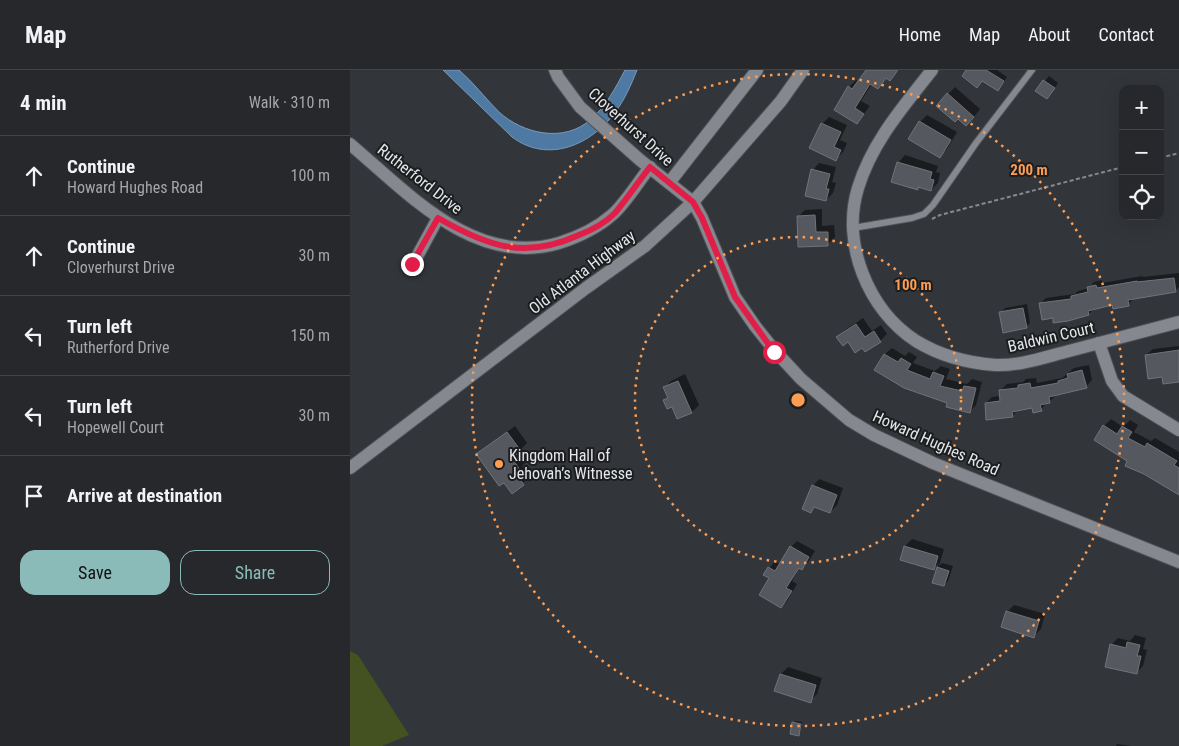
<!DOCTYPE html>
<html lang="en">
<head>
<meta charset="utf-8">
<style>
  :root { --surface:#26282c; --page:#323438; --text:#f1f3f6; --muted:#a4a6a9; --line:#424448; --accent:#8bbbb9 }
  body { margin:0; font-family:"Roboto Condensed",sans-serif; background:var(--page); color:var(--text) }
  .controls { position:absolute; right:15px; top:15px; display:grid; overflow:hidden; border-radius:10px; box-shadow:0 5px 20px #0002 }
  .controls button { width:45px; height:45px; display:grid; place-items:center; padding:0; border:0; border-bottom:1px solid var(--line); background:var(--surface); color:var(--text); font:25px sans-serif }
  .stop { position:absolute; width:15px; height:15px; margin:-11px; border:4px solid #e11d48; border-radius:50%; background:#fff }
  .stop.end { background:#e11d48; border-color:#fff; box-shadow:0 1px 5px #0008 }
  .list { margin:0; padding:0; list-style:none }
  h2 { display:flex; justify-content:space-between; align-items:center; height:65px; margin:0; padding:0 20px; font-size:21px }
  h2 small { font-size:16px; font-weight:400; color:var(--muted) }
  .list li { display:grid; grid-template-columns:32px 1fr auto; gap:15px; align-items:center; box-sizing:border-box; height:80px; padding:0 20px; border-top:1px solid var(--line) }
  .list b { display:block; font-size:19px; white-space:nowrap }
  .list p { margin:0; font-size:16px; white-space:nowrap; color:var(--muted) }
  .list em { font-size:16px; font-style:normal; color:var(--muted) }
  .actions { display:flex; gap:10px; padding:15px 20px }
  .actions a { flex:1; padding:11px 0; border:1px solid var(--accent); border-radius:15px; text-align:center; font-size:18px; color:var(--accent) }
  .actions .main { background:var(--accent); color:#111 }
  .icon { flex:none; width:28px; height:28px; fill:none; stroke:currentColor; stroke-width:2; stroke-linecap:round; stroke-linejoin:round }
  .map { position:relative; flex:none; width:829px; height:676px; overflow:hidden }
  header { display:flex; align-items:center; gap:30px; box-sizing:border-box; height:70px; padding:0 25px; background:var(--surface); border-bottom:1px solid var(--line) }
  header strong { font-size:24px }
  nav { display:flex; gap:28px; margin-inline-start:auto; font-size:18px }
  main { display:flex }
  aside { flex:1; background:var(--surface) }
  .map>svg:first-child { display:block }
  .green { fill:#435220 }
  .water { fill:#4e79a2; stroke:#7b9ab8 }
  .shadow { fill:#0007 }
  .building { fill:#55585e; stroke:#707379 }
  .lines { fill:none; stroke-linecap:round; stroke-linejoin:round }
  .service-casing { stroke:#4f5155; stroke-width:8 }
  .minor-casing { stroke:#4f5155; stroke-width:14 }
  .path { stroke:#87898e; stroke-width:2; stroke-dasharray:4 2.5; stroke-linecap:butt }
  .service { stroke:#85888f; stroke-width:6 }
  .minor { stroke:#85888f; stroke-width:12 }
  .route { stroke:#e11d48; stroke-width:6 }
  .ring { fill:none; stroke:#fc9d53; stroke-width:2.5; stroke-dasharray:2.5 5 }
  .poi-dot { fill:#fc9d53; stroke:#1b1d1f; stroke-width:2 }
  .labels { text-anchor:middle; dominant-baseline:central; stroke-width:4; stroke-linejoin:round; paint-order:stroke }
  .street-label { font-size:16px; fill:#e4e6ea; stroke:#1b1d1f }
  .poi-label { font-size:16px; fill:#e4e6ea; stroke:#1b1d1f; text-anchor:start }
  .centre { fill:#fc9d53; stroke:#1b1d1f; stroke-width:2.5 }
  .ring-label { font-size:15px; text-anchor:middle; font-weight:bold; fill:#fc9d53; stroke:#1b1d1f; stroke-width:4; stroke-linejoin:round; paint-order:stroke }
</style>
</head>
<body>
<header>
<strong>Map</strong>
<nav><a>Home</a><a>Map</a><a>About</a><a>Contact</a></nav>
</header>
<main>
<aside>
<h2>4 min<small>Walk · 310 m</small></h2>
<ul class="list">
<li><svg class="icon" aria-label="ahead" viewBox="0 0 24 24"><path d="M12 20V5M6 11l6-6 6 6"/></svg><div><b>Continue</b><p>Howard Hughes Road</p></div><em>100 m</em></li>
<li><svg class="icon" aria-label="ahead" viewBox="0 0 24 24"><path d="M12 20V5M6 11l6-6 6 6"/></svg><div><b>Continue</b><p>Cloverhurst Drive</p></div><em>30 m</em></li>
<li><svg class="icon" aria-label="left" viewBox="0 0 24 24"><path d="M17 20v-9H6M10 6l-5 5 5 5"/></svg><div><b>Turn left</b><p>Rutherford Drive</p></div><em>150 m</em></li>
<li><svg class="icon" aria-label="left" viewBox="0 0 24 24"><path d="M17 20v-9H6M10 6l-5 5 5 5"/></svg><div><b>Turn left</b><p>Hopewell Court</p></div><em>30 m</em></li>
<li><svg class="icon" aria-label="arrive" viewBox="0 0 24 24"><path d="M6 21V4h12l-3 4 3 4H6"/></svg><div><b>Arrive at destination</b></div></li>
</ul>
<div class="actions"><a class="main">Save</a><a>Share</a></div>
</aside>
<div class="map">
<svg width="829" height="676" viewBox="0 0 829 676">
  <rect width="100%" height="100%" fill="#32353a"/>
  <path class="green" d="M0,581L8,585L59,665L32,676H0Z"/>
  <path class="water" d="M93,0H109C124,13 135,28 149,42C173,64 214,73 240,50C255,38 266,17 275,0H287C281,15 275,29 266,41C242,75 198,94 162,67Z"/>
  <g class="shadow">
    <path d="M517,0H549L540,9L537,7L527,18L522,14L511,31L520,36L507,53L485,40L499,17L506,10L509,12Z"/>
    <path d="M618,0H647L657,7L648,20Z"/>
    <path d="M699,6L708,13L701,23L687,21Z"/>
    <path d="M605,17L630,39L623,48L608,47L588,35Z"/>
    <path d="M577,45L607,62L597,79L590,86L560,69L570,52Z"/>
    <path d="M479,47L497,55L490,70L497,73L493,82L486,89L472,54Z"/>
    <path d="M555,85L588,96L586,102L590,103L588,113L581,120L569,116L567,119L543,111L549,92Z"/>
    <path d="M469,93L486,97L482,112L486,113L483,123L476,130L463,100Z"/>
    <path d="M472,139V156L484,155L485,167L478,174L448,147L455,140Z"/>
    <path d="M829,203V217L825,221L784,228L778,235L763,233L745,238L739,244L704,251V247L691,233L696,228L725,224L728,221L739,218L744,212L752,210V213L792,206L793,207Z"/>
    <path d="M677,234L680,253L676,257L651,243L655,238Z"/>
    <path d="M513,248L522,261L531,255L537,264L530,271L512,276L488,267L495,260Z"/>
    <path d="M829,276V301L796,285L803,279Z"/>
    <path d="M542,278L555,286L559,282L567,287L563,293L585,301L591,296L600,299L596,309L617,314L622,309L632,312L626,335L620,341L526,300L535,284Z"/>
    <path d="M739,295L742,310L736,317L706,325L700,331L697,332L691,340L683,337L668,340L662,346L636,333L642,327L651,326V320L657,314L673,312L676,309L686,308L687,313L712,308L724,298Z"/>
    <path d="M335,304L349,335L342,342L328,348L322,335L314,331L318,327L314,318L321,311Z"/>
    <path d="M761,349L773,357L780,350L788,355L784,362L801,371L805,368L829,382V424L779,390L754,356Z"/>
    <path d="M165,356L177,373L169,381L176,392L172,396L180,407L162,422L154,411L128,384L135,378Z"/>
    <path d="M469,409L493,418L487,435L480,442L466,436L461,441L463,416Z"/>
    <path d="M562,469L594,479L589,496L592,493L603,496L598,511L594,515L583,512L589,493L583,499L551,490L555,476Z"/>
    <path d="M447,471L465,481L458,492L452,498L450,497L442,511L447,514L437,531L431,537L421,508L415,504L425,491L430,494L441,477Z"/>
    <path d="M664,535L695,544L691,559L684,566L657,542Z"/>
    <path d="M785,565L796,568L793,579L797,580L793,596L786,603L761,575L768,568L780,571Z"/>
    <path d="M438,597L472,608L467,624L460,631L426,620L431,604Z"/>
    <path d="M445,651L452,652L450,663L448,665L443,653Z"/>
    <path d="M767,674L782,676H766Z"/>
  </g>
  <g class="building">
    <path d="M516,0H548L540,11L536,8L528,19L520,14L505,38L514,44L507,54L484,40L498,16L502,19Z"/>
    <path d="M616,0H636L654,11L648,21L632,11L627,18L612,6Z"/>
    <path d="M693,10L705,18L697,29L685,21Z"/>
    <path d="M597,23L624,47L616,56L608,49L605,52L586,36Z"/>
    <path d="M569,51L601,70L590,88L558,69Z"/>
    <path d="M471,53L491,62L484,77L491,80L486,91L459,78Z"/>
    <path d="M547,92L582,102L580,109L584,110L581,121L568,117V120L541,112Z"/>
    <path d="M461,99L480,104L476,119H479L476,131L455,126Z"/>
    <path d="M465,145L466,162H478V176L448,177L447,146Z"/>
    <path d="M824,208L826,222L778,230L779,236L763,239L762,235L738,241L739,245L718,251L703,253V248L692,250L689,233L721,229V226L738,222L737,217L746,215L747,218L787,211V212Z"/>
    <path d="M673,238L677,258L653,263L649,242Z"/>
    <path d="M506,254L515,267L524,261L531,272L515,282L512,278L505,283L498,272L493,276L486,267Z"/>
    <path d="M829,280V312L813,314L812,307L798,309L795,285Z"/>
    <path d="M534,284L548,292L551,288L561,294L557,300L580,309L583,302L594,306L590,316L612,321L614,316L626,318L620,343L596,337L597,333L554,318L524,300Z"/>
    <path d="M732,300L737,318L699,327L700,333L690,335L692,341L683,343L682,338L662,342L663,347L636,350L635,333L650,331L649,320L668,318V315L680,313L681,318L708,313V311L718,308L717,304Z"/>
    <path d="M328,311L342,343L327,349L322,337L317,339L313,330L318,328L313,317Z"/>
    <path d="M753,355L767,364L772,356L782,362L778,368L795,377L797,373L827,391L824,395L829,398V425L794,404L775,396L777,391L744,370Z"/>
    <path d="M157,362L171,381L162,388L170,400L166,403L174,415L162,424L154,413L149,416L126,384Z"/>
    <path d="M462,415L487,425L480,443L464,437L461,443L452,439Z"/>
    <path d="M440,476L459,487L452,500L449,498L436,518L442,521L431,538L409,525L419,508L413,505L418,497L425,501Z"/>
    <path d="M554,476L588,486L584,500L550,490Z"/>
    <path d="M587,497L599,501L594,516L582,513Z"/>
    <path d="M656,541L689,551L684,568L651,557Z"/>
    <path d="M777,572L790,575L787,586H791L787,604L755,597L760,574L776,578Z"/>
    <path d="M430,604L466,615L461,633L424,621Z"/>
    <path d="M442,652L451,654L449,666L440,664Z"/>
  </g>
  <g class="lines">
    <defs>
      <path id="service" d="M503,158L562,148L574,144L583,135L626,73L682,0"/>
      <g id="minor">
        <path d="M205,0L208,7L230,37L290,90L343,132L352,148L385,227L405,256L425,281L451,309L499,350L524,365L583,393L829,492"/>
        <path d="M582,0C553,37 522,72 508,118C491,173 518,240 566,271C589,285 618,293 645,295C670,296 695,287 719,281C756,271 792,262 829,252"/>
        <path d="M0,74C58,123 125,198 209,173C228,167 247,158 262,145C275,134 289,111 300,97"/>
        <path d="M319,113L407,0"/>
        <path d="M63,194L88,148"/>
        <path d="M749,273L762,311L773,326L829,360"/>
        <path d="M0,398L236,218L295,176L343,132L431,31L453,0"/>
      </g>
    </defs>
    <use href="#service" class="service-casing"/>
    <use href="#minor" class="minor-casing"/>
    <g class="path">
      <path d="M810,88L829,83"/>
      <path d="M582,149L590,145L773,97"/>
    </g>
    <use href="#service" class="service"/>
    <use href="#minor" class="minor"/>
  </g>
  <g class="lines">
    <path class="route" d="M62,194L88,148C137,176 174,190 229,165C242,160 255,153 265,143C277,129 288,112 300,97L343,132L352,148L385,227L424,282"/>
  </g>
  <g class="ring">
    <circle cx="448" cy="330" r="163"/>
    <circle cx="448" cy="330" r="326"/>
  </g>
  <circle class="poi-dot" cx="149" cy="394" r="5"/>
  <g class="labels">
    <g class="street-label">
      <text transform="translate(281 57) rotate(42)">Cloverhurst Drive</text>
      <text transform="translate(70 109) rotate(38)">Rutherford Drive</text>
      <text transform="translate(232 202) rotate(-37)">Old Atlanta Highway</text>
      <text transform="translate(701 267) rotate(-13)">Baldwin Court</text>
      <text transform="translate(586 373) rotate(24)">Howard Hughes Road</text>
    </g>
    <g class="poi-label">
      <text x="159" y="385">Kingdom Hall of<tspan x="159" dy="18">Jehovah’s Witnesse</tspan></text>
    </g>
  </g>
  <circle cx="448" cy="330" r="8" class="centre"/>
  <g class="ring-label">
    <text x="679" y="105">200 m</text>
    <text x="563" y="220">100 m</text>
  </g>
</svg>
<div class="controls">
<button>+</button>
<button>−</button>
<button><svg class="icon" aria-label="locate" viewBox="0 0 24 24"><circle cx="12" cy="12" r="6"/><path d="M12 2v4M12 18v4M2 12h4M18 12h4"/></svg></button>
</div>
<div class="stop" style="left:424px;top:282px"></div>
<div class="stop end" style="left:62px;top:194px"></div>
</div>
</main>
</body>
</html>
